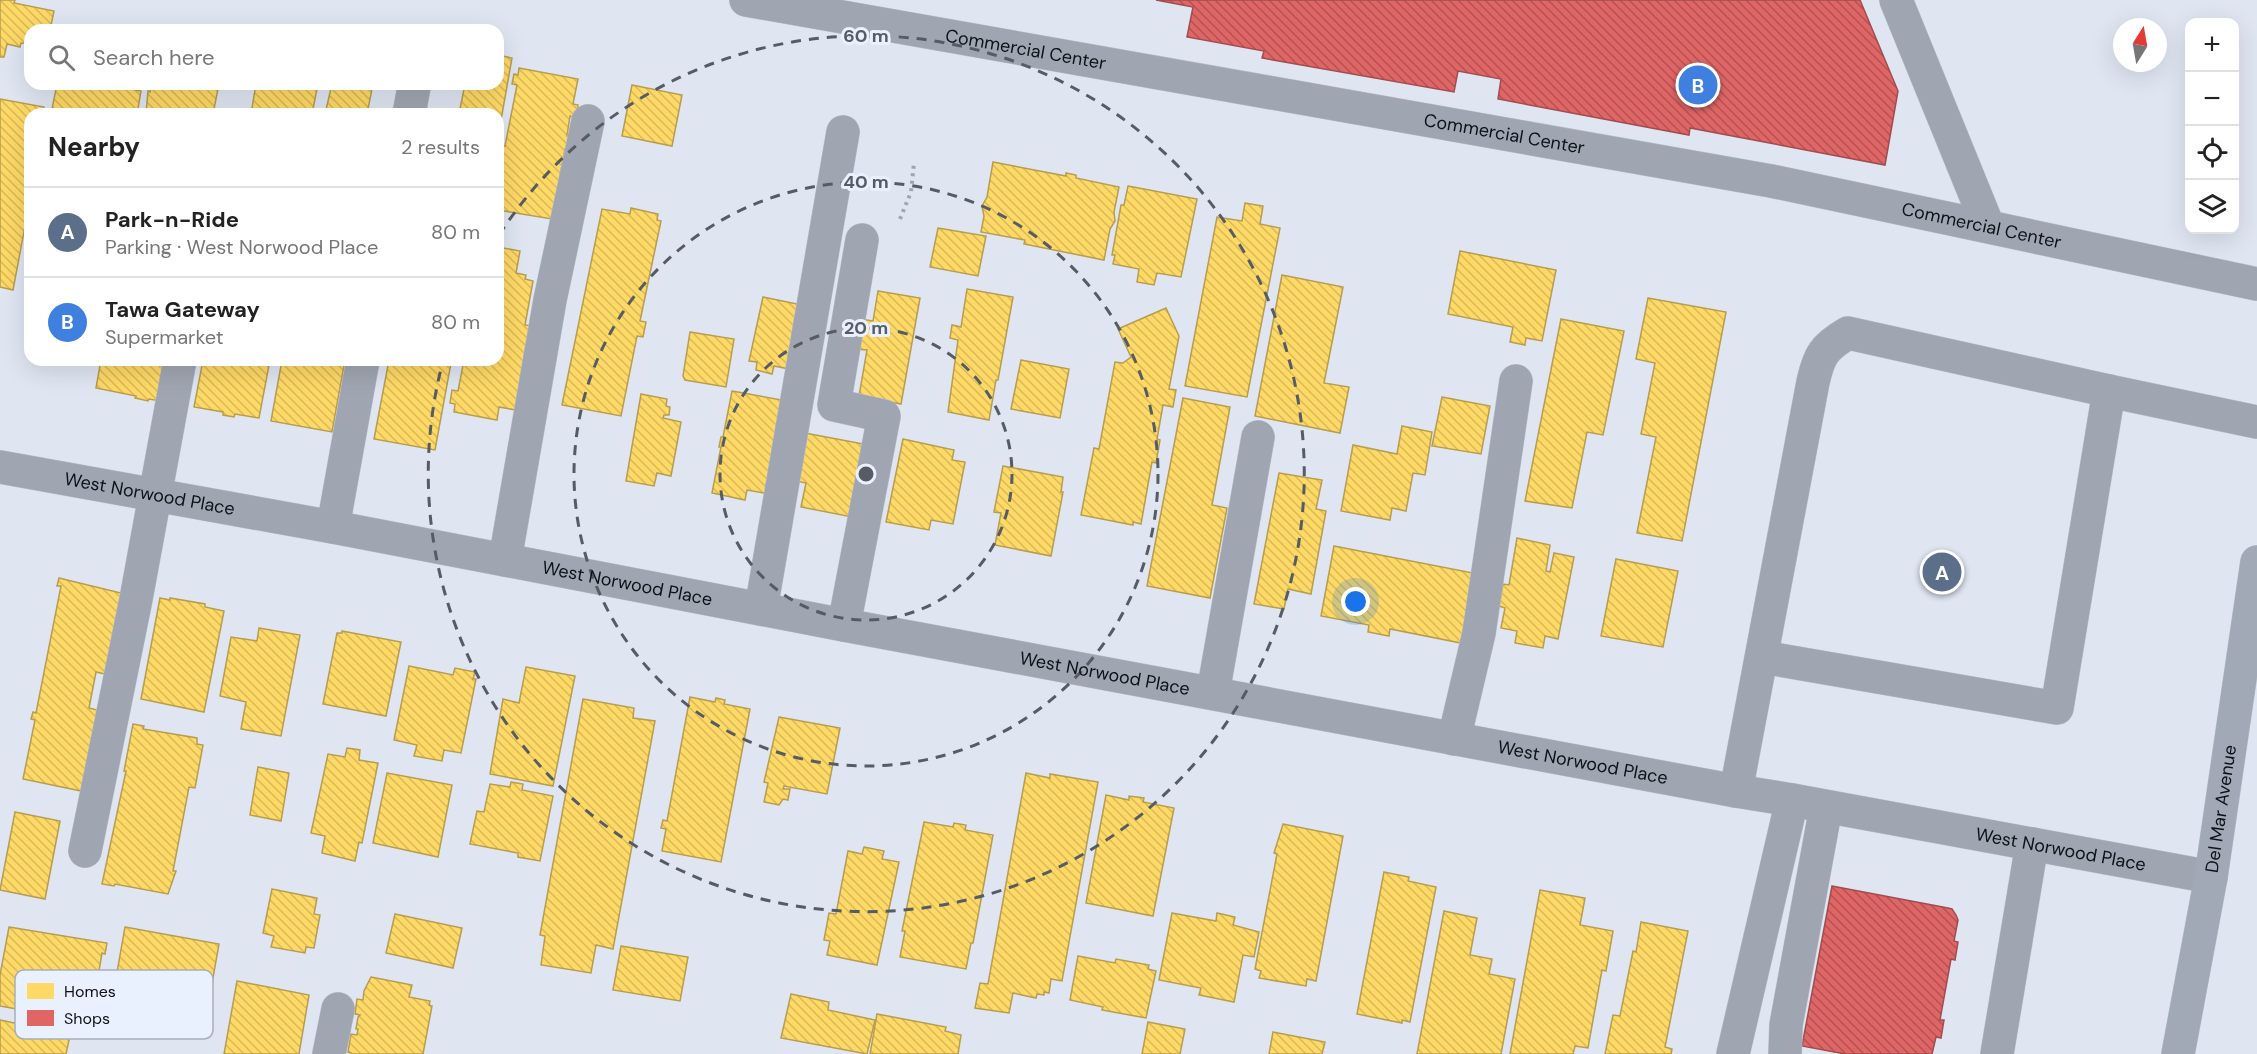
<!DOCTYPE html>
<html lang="en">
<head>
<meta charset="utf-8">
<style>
  :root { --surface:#fff; --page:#f2f2f2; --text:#222; --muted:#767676; --line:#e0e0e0; --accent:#565c64 }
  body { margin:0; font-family:"DM Sans",sans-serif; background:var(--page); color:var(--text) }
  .controls { position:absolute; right:18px; top:18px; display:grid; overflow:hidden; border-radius:12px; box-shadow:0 6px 24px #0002 }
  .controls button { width:54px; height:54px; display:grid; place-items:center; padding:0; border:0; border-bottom:2px solid var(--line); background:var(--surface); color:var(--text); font:30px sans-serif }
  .compass { position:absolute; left:2113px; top:18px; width:54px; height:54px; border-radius:50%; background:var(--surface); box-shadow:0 6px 24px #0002; rotate:11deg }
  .you { position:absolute; left:1356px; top:602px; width:21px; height:21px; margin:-15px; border:4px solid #fff; border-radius:50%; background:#1a73e8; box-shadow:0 0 0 9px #1a73e833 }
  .badge { display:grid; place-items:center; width:39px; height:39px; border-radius:50%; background:var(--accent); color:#fff; font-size:20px; font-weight:700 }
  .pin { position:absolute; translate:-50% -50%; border:3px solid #fff; box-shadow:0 2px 6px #0006 }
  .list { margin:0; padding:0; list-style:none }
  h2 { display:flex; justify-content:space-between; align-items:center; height:78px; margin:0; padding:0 24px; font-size:26px }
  h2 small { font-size:20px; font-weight:400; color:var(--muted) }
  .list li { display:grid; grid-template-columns:39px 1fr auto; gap:18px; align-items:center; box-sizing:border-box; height:90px; padding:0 24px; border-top:2px solid var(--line) }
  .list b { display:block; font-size:22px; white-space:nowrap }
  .list p { margin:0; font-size:20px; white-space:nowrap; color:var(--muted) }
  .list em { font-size:20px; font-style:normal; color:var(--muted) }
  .icon { flex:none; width:33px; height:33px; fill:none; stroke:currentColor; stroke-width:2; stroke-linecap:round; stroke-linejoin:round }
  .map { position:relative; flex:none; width:2257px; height:1054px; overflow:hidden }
  .search { position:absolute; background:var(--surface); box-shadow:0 6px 24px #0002; left:24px; top:24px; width:480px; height:66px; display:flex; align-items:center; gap:15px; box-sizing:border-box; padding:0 21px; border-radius:18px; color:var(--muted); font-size:22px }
  .panel { position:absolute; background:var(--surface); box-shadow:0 6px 24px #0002; left:24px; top:108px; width:480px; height:258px; border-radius:18px }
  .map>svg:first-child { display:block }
  .homes { fill:url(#homes-back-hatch); stroke:#b69d4f; stroke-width:1.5 }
  .shops { fill:url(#shops-back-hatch); stroke:#a14c4f; stroke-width:1.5 }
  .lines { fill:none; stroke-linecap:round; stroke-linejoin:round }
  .minor-casing { stroke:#bbc0c9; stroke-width:34 }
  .major-casing { stroke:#bbc0c9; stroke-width:34 }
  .path { stroke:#a0a5ae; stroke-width:4; stroke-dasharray:3 4.5; stroke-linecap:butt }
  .minor { stroke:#a0a6b1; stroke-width:33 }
  .major { stroke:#a1a9b6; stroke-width:33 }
  .ring { fill:none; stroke:#565c64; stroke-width:3; stroke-dasharray:10 8 }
  .labels { text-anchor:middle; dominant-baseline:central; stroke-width:6; stroke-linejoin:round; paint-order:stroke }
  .street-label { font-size:18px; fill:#0d1118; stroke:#e9f1fe }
  .key { fill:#e9f1fe; stroke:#a7aeb9; stroke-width:1.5 }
  .key-label { font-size:16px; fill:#0d1118 }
  .centre { fill:#565c64; stroke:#e9f1fe; stroke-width:3 }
  .ring-label { font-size:18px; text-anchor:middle; font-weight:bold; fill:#565c64; stroke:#e9f1fe; stroke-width:6; stroke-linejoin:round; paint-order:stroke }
</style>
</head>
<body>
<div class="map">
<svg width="2257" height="1054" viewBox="0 0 2257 1054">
  <defs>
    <pattern id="homes-back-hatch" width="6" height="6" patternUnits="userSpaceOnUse" patternTransform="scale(1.5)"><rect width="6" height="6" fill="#ffd966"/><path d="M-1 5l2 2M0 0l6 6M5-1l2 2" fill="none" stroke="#d9b958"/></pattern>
    <pattern id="shops-back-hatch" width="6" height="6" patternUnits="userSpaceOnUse" patternTransform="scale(1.5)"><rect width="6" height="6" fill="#e06666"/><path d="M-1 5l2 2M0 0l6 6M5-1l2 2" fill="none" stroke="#b45353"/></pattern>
  </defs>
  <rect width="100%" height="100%" fill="#dfe6f2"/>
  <g class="homes">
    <path d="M0,0H15L14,3L54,11L50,30H30V44L21,43L20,47L7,44L4,57H0Z"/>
    <path d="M498,55L512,58L498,137V114H459L465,84H498Z"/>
    <path d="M519,68L578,79L573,104L578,105L576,118L570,116L567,136H571L569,150L565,149L552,219L498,210V176L503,155H499L501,145L505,146L517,85L512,84L514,74L518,75Z"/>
    <path d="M57,84H106L141,91L137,114H51Z"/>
    <path d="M152,84H219L213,114H146L148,91L150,92Z"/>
    <path d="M256,84H318L312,114H251Z"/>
    <path d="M332,84H373L367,114H325Z"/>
    <path d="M632,85L682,95L672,146L622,136Z"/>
    <path d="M0,99L44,107L43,114H30V200L13,290L0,287Z"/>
    <path d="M993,162L1066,176V173L1076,175V178L1119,187L1114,212L1115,221L1110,229L1104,260L1024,244L1025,240L981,232L984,216L982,206L987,197Z"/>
    <path d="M1128,186L1197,199L1181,277L1157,273L1154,285L1137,282L1139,269L1113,264L1115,255H1112L1121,205H1124Z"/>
    <path d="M1245,203L1263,206L1260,224L1280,228L1247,397L1185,386L1217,217L1242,221Z"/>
    <path d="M631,208L658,214L657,220L661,221L640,321L646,322L643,337L637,336L621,416L562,405L602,209L630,214Z"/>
    <path d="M938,228L986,236L978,276L930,267Z"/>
    <path d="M498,247L520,251L516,273L526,275L525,279L533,281L525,325L538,327L521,411L499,407L497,420L454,412L455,404L450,403L452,390L458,391L464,360H498Z"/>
    <path d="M1460,251L1556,270L1542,341L1526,338L1525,345L1510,342L1513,327L1448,314Z"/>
    <path d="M1282,275L1343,287L1324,383L1349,387L1340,433L1255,416Z"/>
    <path d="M967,289L1013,297L998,380H996L989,420L948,412L958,340L950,338L952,325L961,327Z"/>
    <path d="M878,291L920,298L901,404L859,396L867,350L856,349L861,319L873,321Z"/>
    <path d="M763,297L807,306L794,370L774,366L772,374L756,370L757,362L749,361Z"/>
    <path d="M1648,298L1726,312L1682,541L1637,533L1656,437L1641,434L1655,363L1636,359Z"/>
    <path d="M1166,308L1179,336L1169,389L1176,390L1173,407L1163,405L1157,439L1160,440L1156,463L1152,462L1141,524L1133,522V525L1081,515L1094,448L1099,449L1115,362L1123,363L1131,357L1118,329Z"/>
    <path d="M1561,319L1624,331L1603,435L1587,432L1572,508L1525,501Z"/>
    <path d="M690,332L734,339L726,387L685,380L683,376Z"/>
    <path d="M101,360H168L160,401L149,399L148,401L135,398L136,396L96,388Z"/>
    <path d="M203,360H270L259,418L235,414L234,417L223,415V412L194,407Z"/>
    <path d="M282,360H345L332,432L271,421Z"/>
    <path d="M389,360H433L451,363L435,450L374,439Z"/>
    <path d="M1021,360L1069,369L1060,418L1011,409Z"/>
    <path d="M732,391L793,402L775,495L747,490L745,500L712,493L721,447H719L721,437H723Z"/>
    <path d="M641,394L667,399L666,406L670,407L669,415H664L663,418L681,422L671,476L657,473L654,486L626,481Z"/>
    <path d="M1442,397L1490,406L1481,454L1432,446Z"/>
    <path d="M1183,398L1230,407L1212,505L1227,508L1210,598L1147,586Z"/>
    <path d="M1402,426L1432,432L1425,475L1413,473L1406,511L1392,508L1390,520L1341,511L1353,445L1397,454Z"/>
    <path d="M805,433L874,446L852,517L801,507L806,483L796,481Z"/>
    <path d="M903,439L954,450L952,460L965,462L953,524L931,520L929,530L886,522Z"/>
    <path d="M1003,466L1063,477L1061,492H1063L1051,556L995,545L1001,513L994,512Z"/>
    <path d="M1279,473L1322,480L1316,509L1326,511L1311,594L1288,589L1284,609L1254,604Z"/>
    <path d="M1517,538L1550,545L1546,571L1550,572L1554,553L1574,557L1558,639L1545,636L1543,648L1515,643L1517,631L1501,628L1505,608L1499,606L1503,584L1509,585Z"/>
    <path d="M1334,546L1473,573L1461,643L1390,629L1389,636L1368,632L1369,625L1321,616Z"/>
    <path d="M1616,559L1678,571L1663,647L1601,636Z"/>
    <path d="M59,578L125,594L109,675L96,672L89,708L97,710L86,792L23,779L35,720L31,719L33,712L36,713L61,586H57Z"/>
    <path d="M160,598L170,600V598L205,604V607L224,611L204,712L141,699Z"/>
    <path d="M259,628L300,635L281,736L241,729L246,702L220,696L231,637L257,641Z"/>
    <path d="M342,631L401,642L386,716L323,704L337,633H342Z"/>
    <path d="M409,666L453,675L455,668L475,672L473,679H476L461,753L444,750L442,761L414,756L417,745L394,740Z"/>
    <path d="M526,667L575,676L553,786L490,774L503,699L519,703Z"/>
    <path d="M690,697L715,702L716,698L725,700L724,704L750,709L721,862L662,851L666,829L661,828L663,820L667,821Z"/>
    <path d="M583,699L634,708L633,718L655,721L613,949L596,945L591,973L541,965L545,936L540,935Z"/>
    <path d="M779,717L840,728L827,794L784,786L783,789H790L788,800L783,799L779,805L764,802L768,783L764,782Z"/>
    <path d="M133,724L144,726L143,729L197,738V744L203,745L195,788L189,787L173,871H176L168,894L115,884L114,886L102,884L126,771H124Z"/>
    <path d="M347,748L360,750L359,760L378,763L362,843L359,842L355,861L322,853L325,836L311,833L328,754L345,757Z"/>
    <path d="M258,767L289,773L281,821L250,815Z"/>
    <path d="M387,773L452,785L438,857L373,843Z"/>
    <path d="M1026,773L1050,778V774L1098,782L1062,981L1051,979L1049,993L1044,992V995L1037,994L1036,998L1013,993L1009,1013L975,1008L980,983L988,984Z"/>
    <path d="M511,782L523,784L522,790L553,796L540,861L518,857V853L470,844L477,811L484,812L490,784L510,787Z"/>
    <path d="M1106,795L1129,800V796L1144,798L1143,802L1174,808L1153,916L1086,903Z"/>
    <path d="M15,812L60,821L45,899L0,890Z"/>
    <path d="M924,822L953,827L954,823L966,825L965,830L993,835L973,943H971L966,969L900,957L905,931H902Z"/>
    <path d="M1283,824L1343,836L1316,981L1307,979L1306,986L1259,978L1261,971L1255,969L1277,854L1274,853Z"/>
    <path d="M864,847L884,851L882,859L899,862L877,965L827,955L830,941L824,940L829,913L836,914L848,851L862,854Z"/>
    <path d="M1384,872L1409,877L1408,881L1436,887L1410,1022L1402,1020V1023L1357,1014Z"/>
    <path d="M272,889L317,898L314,914L320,915L314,948L306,947L305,953L271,947L274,936L263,933Z"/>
    <path d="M1540,890L1585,898L1580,925L1613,931L1606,971L1602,970L1588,1048L1575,1046L1573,1054H1510Z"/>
    <path d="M1444,911L1477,918L1470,955L1492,959L1489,974L1515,979L1501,1054H1417Z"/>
    <path d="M1172,913L1216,921L1217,913L1235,917L1233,925L1259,932L1254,957L1243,955L1234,1002L1199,995L1201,988L1159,980Z"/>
    <path d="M395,914L462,928L453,968L386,953Z"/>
    <path d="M1641,922L1688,931L1665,1047L1672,1049L1671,1054H1605L1613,1015L1620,1016L1633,951L1636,952Z"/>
    <path d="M9,927L107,943L105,954L102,953L92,1012L94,1013L92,1023L86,1022L85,1024L50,1017V1015L0,1006V975Z"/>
    <path d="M125,927L219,944L203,1034L177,1029L176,1037L108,1023Z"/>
    <path d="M621,946L688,957L680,1001L613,990Z"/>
    <path d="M1078,956L1115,963L1116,959L1149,965L1148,969L1156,971L1146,1018L1102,1010L1103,1007L1070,1000Z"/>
    <path d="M371,977L412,985L409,997L430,1001L429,1005L432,1006L423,1054H353L348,1052L351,1034L357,1035L358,1029H356L358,1017L360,1015L355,1014L357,999L363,1000L364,991Z"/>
    <path d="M237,981L309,995L299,1054H224Z"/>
    <path d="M791,994L829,1002L828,1010L875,1020L867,1054L781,1038Z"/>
    <path d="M877,1014L946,1027L945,1031L961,1035L958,1054H870Z"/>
    <path d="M0,1020L48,1030V1026L71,1031L66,1054H0Z"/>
    <path d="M1148,1022L1185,1029L1180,1054H1142Z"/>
    <path d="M1273,1032L1325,1042L1322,1054H1269Z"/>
  </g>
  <g class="shops">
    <path d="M1156,0H1860L1898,91L1885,165L1690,128L1689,135L1498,99L1501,79L1458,71L1454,92L1262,58L1264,51L1187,37L1193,7Z"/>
    <path d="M1832,886L1948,908L1952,909L1956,915L1958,920L1954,941L1958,942L1955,960L1951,959L1940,1020H1944L1941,1038L1936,1037L1932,1054H1845L1802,1046Z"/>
  </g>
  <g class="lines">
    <defs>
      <g id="minor">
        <path id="s1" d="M746,0L1771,181L2257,284"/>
        <path d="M1896,0L1988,226"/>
        <path d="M409,114L414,87"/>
        <path id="s2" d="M0,467L333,527L844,625L1736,791L1792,800L2211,877"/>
        <path d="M333,527L363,360"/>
        <path d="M505,560L550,300L588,121"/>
        <path d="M761,609L843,132"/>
        <path d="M844,625L884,416L834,405L862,240"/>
        <path d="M1762,657L2057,708L2109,391"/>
        <path d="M1213,693L1258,437"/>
        <path d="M1454,739L1479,633L1516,381"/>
        <path d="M1736,791L1813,382C1819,355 1824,347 1848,333L2109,391L2257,422"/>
        <path d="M85,851L136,599L180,360"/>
        <path d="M329,1054L338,1009"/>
        <path d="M1733,1054L1792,800"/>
        <path d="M1785,1054L1786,1025L1826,807"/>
        <path d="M1997,1054L2032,844"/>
      </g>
      <g id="major">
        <path id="s3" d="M2178,1054L2211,877L2257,562"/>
      </g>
    </defs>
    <use href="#minor" class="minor-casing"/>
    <use href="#major" class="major-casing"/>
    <path class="path" d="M900,219L911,192L914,163"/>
    <use href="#minor" class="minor"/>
    <use href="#major" class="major"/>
  </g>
  <g class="ring">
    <circle cx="866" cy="474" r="146"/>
    <circle cx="866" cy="474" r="292"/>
    <path d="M499 235A438 438 0 1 1 443 361"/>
  </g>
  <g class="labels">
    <g class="street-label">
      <text stroke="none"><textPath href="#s1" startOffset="284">Commercial Center</textPath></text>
      <text stroke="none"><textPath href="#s1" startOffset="770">Commercial Center</textPath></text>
      <text stroke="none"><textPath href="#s1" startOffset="1256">Commercial Center</textPath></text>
      <text stroke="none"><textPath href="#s2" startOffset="152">West Norwood Place</textPath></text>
      <text stroke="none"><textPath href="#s2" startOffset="638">West Norwood Place</textPath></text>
      <text stroke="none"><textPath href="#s2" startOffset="1124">West Norwood Place</textPath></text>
      <text stroke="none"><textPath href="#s2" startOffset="1610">West Norwood Place</textPath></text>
      <text stroke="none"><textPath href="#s3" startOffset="249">Del Mar Avenue</textPath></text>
      <text stroke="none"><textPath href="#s2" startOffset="2096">West Norwood Place</textPath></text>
    </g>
  </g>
  <rect x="15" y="970" width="198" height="69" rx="9" class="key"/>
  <rect x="27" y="983" width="27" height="16" fill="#ffd966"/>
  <rect x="27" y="1010" width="27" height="16" fill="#e06666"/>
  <g class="key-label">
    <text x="64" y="997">Homes</text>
    <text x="64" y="1024">Shops</text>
  </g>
  <circle cx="866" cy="474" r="9" class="centre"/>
  <g class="ring-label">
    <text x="866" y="42">60 m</text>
    <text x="866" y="188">40 m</text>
    <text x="866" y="334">20 m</text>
  </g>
</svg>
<div class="controls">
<button>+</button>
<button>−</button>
<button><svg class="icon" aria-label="locate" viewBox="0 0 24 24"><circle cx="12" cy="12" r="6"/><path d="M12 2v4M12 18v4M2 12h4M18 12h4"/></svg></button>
<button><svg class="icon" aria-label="layers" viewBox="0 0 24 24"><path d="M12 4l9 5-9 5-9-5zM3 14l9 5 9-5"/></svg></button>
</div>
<svg class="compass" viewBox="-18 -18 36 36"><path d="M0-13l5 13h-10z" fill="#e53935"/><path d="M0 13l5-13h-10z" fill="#767676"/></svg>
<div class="you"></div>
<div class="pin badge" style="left:1942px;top:572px;background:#5c6f8a">A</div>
<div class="pin badge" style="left:1698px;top:85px;background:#3f7fe0">B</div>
<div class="search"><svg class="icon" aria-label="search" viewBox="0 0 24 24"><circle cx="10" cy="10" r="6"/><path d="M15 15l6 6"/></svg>Search here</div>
<section class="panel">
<h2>Nearby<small>2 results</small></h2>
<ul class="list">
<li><span class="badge" style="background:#5c6f8a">A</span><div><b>Park-n-Ride</b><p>Parking · West Norwood Place</p></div><em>80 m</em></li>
<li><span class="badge" style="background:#3f7fe0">B</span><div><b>Tawa Gateway</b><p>Supermarket</p></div><em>80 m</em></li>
</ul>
</section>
</div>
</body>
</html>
